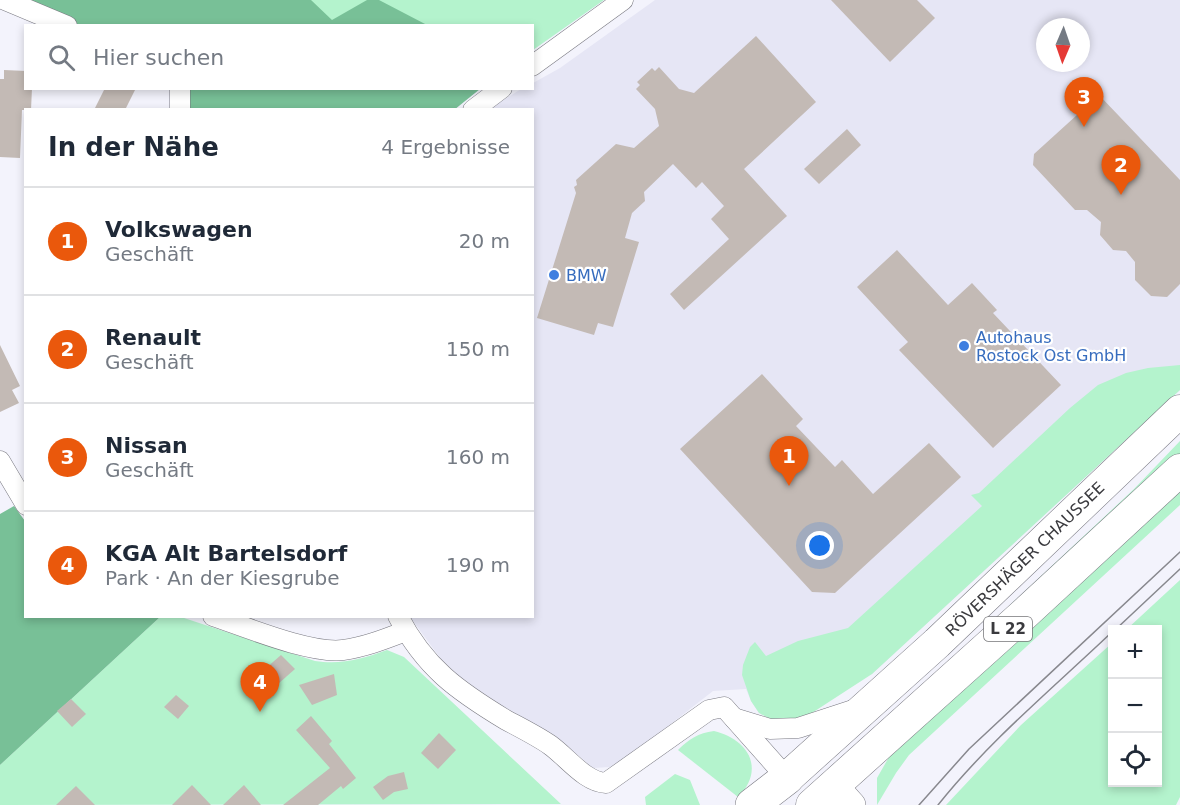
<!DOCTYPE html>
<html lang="de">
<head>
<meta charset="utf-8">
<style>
  :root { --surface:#fff; --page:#f6f6f7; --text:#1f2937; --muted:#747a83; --line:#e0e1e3; --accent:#ea580c }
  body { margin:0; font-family:"DejaVu Sans",sans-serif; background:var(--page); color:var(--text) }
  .controls { position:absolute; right:18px; bottom:18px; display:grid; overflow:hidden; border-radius:0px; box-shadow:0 3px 9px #0003 }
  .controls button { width:54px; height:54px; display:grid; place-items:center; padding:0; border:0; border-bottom:2px solid var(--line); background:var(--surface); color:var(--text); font:30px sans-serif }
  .compass { position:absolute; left:1036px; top:18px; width:54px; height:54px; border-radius:50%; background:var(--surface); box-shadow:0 3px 9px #0003; rotate:182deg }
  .you { position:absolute; left:820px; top:546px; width:21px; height:21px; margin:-15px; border:4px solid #fff; border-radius:50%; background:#1a73e8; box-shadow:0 0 0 9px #1a73e833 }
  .badge { display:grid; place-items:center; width:39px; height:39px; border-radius:50%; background:var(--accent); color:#fff; font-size:20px; font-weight:700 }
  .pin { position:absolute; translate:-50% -50px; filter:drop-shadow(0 2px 3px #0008) }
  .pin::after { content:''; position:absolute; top:32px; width:21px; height:18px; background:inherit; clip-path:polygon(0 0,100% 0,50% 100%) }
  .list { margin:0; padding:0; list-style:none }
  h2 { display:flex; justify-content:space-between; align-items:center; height:78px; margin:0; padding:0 24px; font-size:26px }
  h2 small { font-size:20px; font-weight:400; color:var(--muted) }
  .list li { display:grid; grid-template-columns:39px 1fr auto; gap:18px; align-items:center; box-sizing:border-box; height:108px; padding:0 24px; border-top:2px solid var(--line) }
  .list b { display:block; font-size:22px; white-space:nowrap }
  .list p { margin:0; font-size:20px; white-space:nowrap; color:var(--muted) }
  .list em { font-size:20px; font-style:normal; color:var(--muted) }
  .icon { flex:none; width:33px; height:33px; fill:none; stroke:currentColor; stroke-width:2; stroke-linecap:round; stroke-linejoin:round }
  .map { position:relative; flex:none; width:1180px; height:805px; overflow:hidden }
  .search { position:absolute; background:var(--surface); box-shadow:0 3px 9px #0003; left:24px; top:24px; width:510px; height:66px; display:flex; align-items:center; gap:15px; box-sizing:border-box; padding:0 21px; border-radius:0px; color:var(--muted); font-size:22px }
  .panel { position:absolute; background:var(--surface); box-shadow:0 3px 9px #0003; left:24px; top:108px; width:510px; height:510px; border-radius:0px }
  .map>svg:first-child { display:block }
  .built { fill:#e6e6f5; fill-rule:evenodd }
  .green { fill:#b4f3cd }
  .forest { fill:#78c097 }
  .building { fill:#c3bab5 }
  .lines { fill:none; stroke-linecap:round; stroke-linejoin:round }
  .minor-casing { stroke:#797981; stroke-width:21 }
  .secondary-casing { stroke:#797981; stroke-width:28 }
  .primary-casing { stroke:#797981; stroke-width:33 }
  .trunk-casing { stroke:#797981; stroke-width:34 }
  .minor { stroke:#fff; stroke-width:20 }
  .secondary { stroke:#fff; stroke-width:27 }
  .primary { stroke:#fff; stroke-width:32 }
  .trunk { stroke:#fff; stroke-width:33 }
  .tram { stroke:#88888e; stroke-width:1.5 }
  .shop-dot { fill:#3f7fe0; stroke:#fff; stroke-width:2 }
  .labels { text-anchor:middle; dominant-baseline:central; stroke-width:4.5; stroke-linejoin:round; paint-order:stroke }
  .shield { fill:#fff; stroke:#757578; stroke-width:1.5 }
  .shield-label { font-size:15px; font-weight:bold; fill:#3a3a3e }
  .shop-label { font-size:16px; fill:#366cbe; stroke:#fff; text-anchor:start }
  .street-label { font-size:16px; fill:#3a3a3e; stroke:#fff }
</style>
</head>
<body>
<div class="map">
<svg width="1180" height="805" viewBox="0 0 1180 805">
  <rect width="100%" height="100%" fill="#f3f3fc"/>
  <path class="built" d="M655,0H1180V390L872,674L759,713L751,701L746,689L713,691L635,752L610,767L593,768L578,755L528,720L472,689L441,659L410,617L532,616V110L489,109L521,89L532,88L533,83L560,68ZM1045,27H1081V63H1045Z"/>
  <g class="green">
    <path d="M5,0H604L533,50L532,26H67Z"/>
    <path d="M1180,365V390L872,674L798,722L772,720L759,713L751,701L742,675L743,665L750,647L755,642L766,656L798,641L848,628L982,506L971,495L979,493L1070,408L1098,385L1126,373L1148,368Z"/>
    <path d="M1180,441V455L868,738L1134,489Z"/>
    <path d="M1180,484V505L909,755L896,773L877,805V778L889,757Z"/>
    <path d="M1180,580V797L1176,805H946L1021,725L1112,643V782H1158V630L1127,629Z"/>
    <path d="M160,617H181L315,661C341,665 362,659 387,650L404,657L561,804L0,805V765Z"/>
    <path d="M714,731C748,739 766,769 738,797L678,750C689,739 698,733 714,731Z"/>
    <path d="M675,774L690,780L700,805H646L645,797Z"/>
  </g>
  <g class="forest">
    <path d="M5,0H311L332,20L367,0H379L427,25H67Z"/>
    <path d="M180,89H480L454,110L180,109Z"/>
    <path d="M14,506L25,521L26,616L160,617L0,765V514Z"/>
  </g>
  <g class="building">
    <path d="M831,0H917L935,18L890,62Z"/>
    <path d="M756,36L816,102L744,169L787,216L684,310L670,294L729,239L711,219L724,206L702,182L696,188L673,164L644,192L645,201L632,213L625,238L639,242L613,327L598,323L594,335L537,318L576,193L574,187L577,185L576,180L616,144L634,148L659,126L655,109L636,89L640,85L637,82L652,68L655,71L659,67L679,89L694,93Z"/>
    <path d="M4,70L26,71V88H32L31,110H22L20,158L0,157V79H4Z"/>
    <path d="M105,88H136L125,110H94Z"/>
    <path d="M1099,95L1180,180V284L1167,297L1151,296L1135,280V262L1126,251L1113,250L1100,235L1101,222L1087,210H1075L1033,165L1034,154Z"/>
    <path d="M847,129L861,145L819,184L804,169Z"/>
    <path d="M897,250L948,305L972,283L997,310L993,313L1061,385L993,448L899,350L908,342L857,287Z"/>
    <path d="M0,345L20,386L12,390L19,403L0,412Z"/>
    <path d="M762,374L803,419L796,426L835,467L842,460L873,494L929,443L961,477L835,593L812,592L680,449Z"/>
    <path d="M281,655L295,669L278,684L265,669Z"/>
    <path d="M334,674L337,695L312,705L299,685Z"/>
    <path d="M176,695L189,706L178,719L164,707Z"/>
    <path d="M71,699L86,714L72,727L57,711Z"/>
    <path d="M311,716L332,741L329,744L356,778L343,789L341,786L318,805H283L330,768L296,730Z"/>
    <path d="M439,733L456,750L438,769L421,753Z"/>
    <path d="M404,772L408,789L394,792L383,800L373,787L388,776Z"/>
    <path d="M192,785L211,805H172Z"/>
    <path d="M244,785L261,805H223Z"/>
    <path d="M76,786L95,805H56Z"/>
  </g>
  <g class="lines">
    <defs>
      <g id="minor">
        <path d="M5,0L67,26"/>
        <path d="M532,66L623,0"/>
        <path d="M180,88V110"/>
        <path d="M473,110L502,88"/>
        <path d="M0,461L26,505"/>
        <path d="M213,616C246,627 310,654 343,650C365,647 385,639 406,631"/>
        <path d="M398,616C425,668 458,691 506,720C521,728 537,736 550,745C568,758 585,782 606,783L709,710L724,707L787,778"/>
        <path d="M734,718L770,729L798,728L856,709"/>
      </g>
      <path id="secondary" d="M835,786L852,805"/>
      <g id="primary">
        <path d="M787,778L937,643L1180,411"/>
        <path d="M812,805L1022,616L1180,470"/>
      </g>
      <path id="trunk" d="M752,805L787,778"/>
    </defs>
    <use href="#minor" class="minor-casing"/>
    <use href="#secondary" class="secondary-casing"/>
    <use href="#primary" class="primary-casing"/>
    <use href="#trunk" class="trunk-casing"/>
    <use href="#minor" class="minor"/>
    <use href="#secondary" class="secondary"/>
    <use href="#primary" class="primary"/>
    <use href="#trunk" class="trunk"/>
    <g class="tram">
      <path d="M1115,630L1180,569"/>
      <path d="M919,805L969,749L1180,552"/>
      <path d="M938,805C989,741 1053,688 1112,632"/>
    </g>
  </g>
  <g class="shop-dot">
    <circle cx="554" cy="275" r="6"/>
    <circle cx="964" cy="346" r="6"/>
  </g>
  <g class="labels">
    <rect class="shield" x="984" y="617" width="48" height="24" rx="4.5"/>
    <g class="shield-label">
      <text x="1008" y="629">L 22</text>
    </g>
    <g class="shop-label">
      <text x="566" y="275">BMW</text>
      <text x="976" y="337">Autohaus<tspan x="976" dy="18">Rostock Ost GmbH</tspan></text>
    </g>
    <g class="street-label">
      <text transform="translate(1025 559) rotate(-44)">RÖVERSHÄGER CHAUSSEE</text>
    </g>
  </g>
</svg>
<div class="controls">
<button>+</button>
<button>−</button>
<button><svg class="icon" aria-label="locate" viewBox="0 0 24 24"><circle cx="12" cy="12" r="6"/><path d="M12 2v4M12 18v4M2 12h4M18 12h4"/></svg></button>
</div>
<svg class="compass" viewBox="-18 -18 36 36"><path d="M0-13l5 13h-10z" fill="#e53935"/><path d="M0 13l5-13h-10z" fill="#747a83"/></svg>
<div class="you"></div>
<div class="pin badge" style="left:789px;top:486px">1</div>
<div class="pin badge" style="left:1121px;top:195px">2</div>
<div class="pin badge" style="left:1084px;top:127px">3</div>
<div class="pin badge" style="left:260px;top:712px">4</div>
<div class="search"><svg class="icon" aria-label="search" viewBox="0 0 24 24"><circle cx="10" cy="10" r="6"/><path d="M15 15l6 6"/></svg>Hier suchen</div>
<section class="panel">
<h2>In der Nähe<small>4 Ergebnisse</small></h2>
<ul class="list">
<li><span class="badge">1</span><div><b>Volkswagen</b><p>Geschäft</p></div><em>20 m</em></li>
<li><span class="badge">2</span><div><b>Renault</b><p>Geschäft</p></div><em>150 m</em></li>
<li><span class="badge">3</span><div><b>Nissan</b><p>Geschäft</p></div><em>160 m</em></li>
<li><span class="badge">4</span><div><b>KGA Alt Bartelsdorf</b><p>Park · An der Kiesgrube</p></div><em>190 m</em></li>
</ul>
</section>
</div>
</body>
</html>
